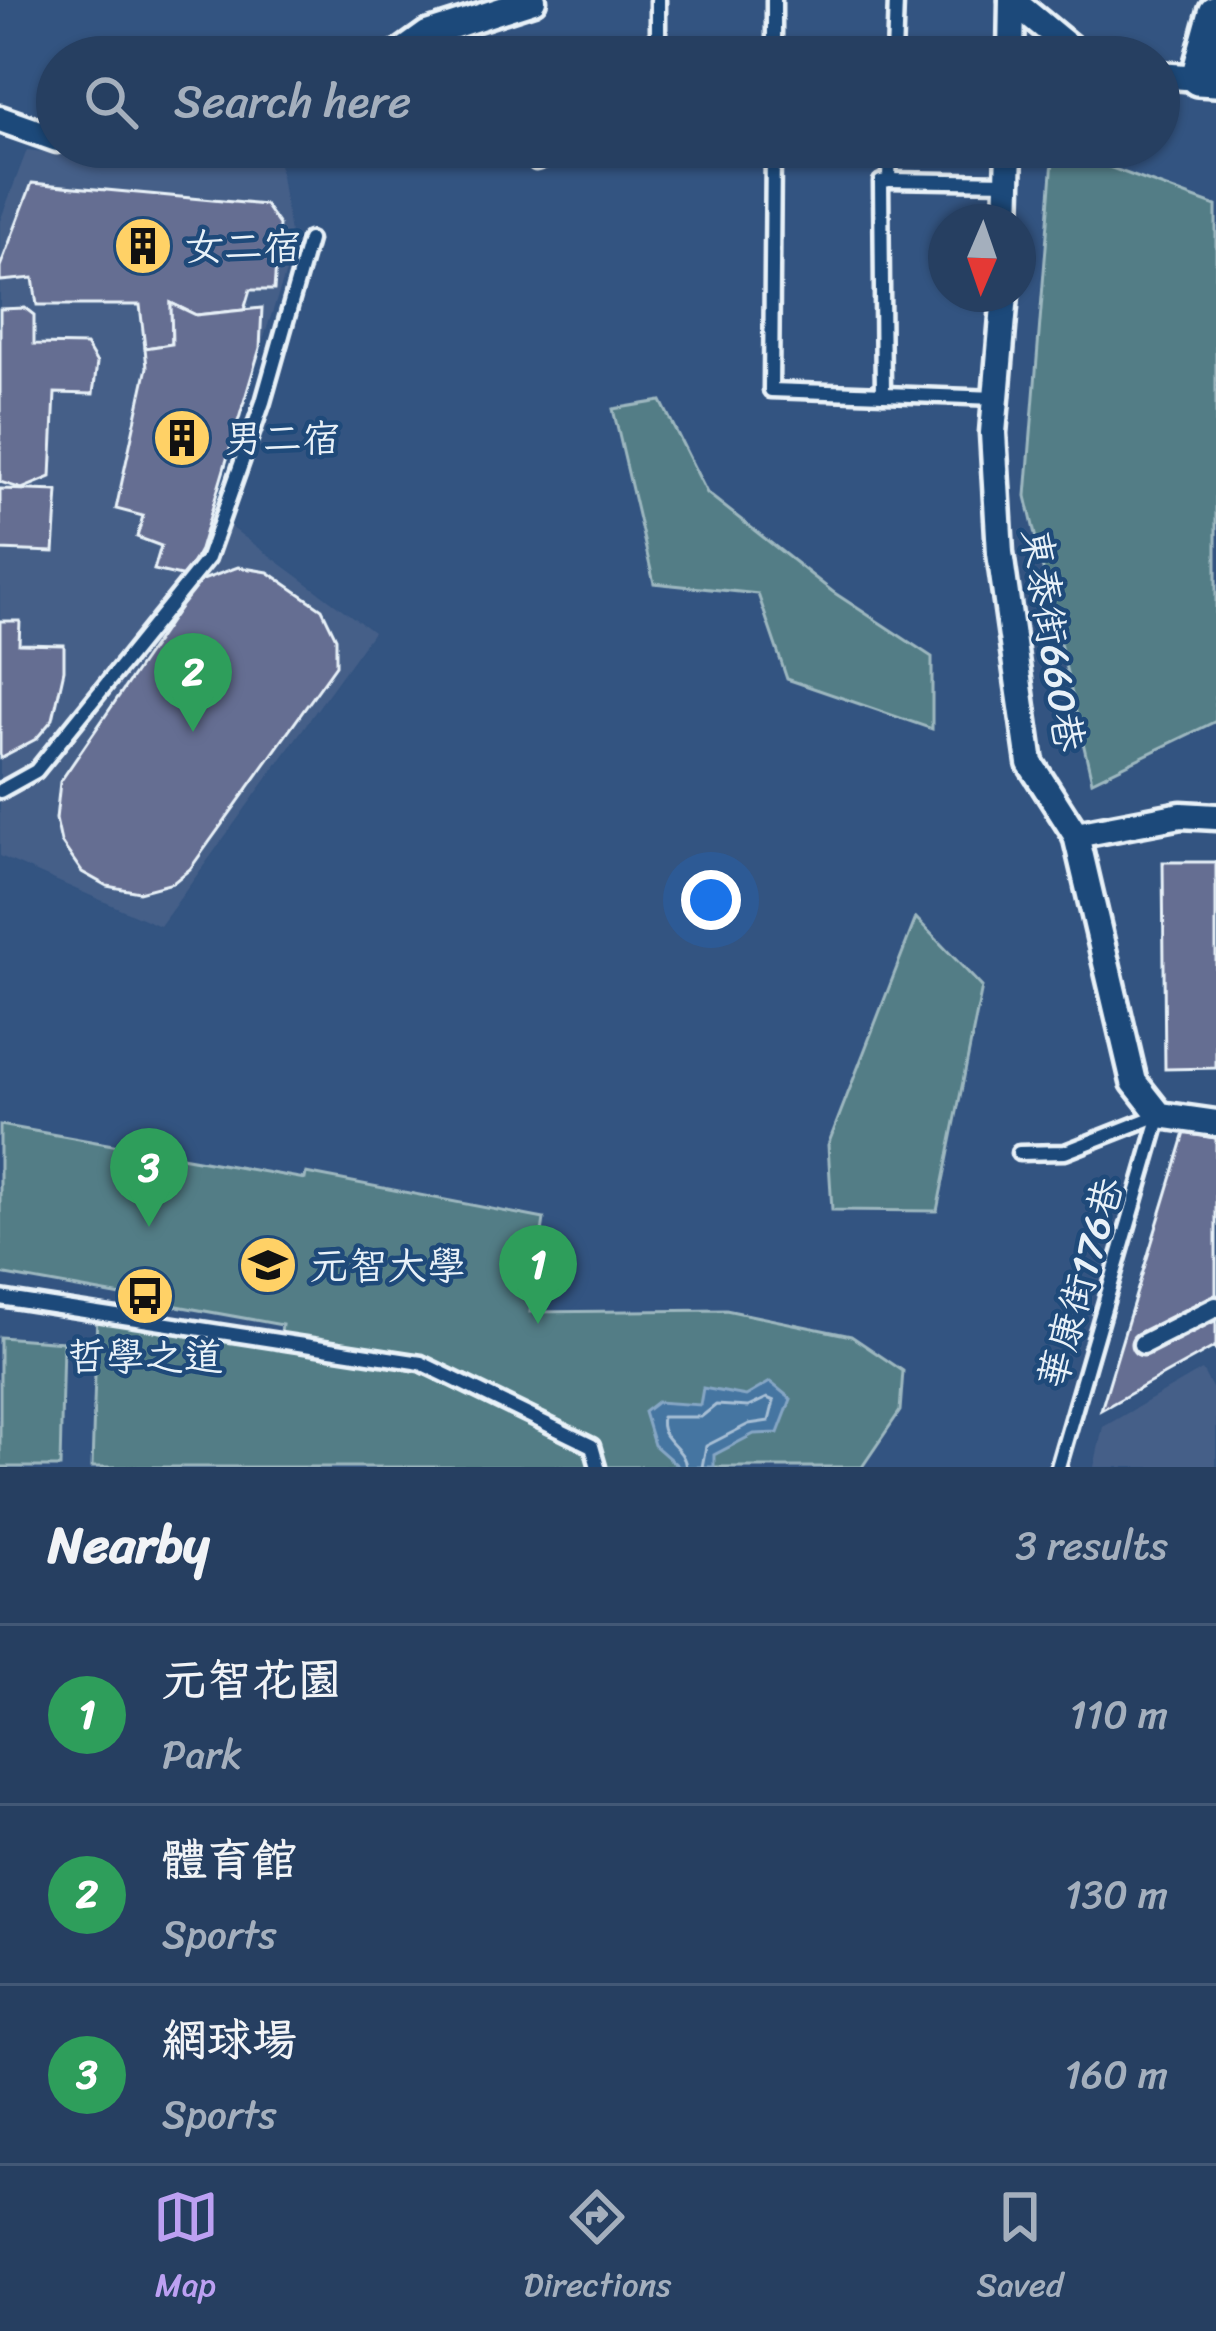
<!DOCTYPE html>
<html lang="en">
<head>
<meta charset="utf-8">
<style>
  :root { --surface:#263f61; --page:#324a6a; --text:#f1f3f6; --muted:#a4afbd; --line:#425876; --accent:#bca0f2 }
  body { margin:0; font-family:Sriracha,"LXGW WenKai TC",sans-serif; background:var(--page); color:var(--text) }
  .compass { position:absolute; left:928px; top:204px; width:108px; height:108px; border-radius:50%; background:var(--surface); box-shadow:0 3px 9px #0004; rotate:182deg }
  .you { position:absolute; left:711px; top:900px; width:42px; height:42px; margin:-30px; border:9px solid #fff; border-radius:50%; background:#1a73e8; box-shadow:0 0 0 18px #1a73e833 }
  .badge { display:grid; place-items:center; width:78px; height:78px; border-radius:50%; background:var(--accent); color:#fff; font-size:39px; font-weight:700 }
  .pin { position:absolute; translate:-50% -99px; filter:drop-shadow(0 3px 6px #0008) }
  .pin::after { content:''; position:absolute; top:63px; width:42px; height:36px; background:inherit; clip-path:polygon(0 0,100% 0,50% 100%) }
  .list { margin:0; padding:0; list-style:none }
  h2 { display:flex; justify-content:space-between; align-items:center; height:156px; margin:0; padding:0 48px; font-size:51px }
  h2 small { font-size:39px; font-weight:400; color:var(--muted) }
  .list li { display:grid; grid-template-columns:78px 1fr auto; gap:36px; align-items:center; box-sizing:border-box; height:180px; padding:0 48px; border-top:3px solid var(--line) }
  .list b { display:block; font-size:45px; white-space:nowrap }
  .list p { margin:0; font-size:39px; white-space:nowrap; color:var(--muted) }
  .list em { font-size:39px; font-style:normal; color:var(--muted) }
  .icon { flex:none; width:66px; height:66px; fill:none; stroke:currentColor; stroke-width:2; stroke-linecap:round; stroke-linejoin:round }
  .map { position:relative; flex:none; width:1216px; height:1467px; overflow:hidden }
  .search { position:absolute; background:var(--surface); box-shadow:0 3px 9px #0004; left:36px; right:36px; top:36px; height:132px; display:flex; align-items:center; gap:30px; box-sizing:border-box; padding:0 42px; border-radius:66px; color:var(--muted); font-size:45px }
  .sheet { height:696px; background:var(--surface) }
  nav { display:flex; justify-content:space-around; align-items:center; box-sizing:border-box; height:168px; border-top:3px solid var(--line); background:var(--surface); font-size:33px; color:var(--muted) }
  nav a { display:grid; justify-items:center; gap:6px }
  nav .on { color:var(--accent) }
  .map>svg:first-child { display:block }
  .built { fill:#455f88 }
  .green { fill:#527d86; stroke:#9db7bf; stroke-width:3 }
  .water { fill:#4574a1; stroke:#86a6c4; stroke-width:3 }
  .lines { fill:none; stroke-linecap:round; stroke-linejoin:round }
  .shore { stroke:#a7bfd5; stroke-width:3 }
  .building { fill:#656e92; stroke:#e8f1f8; stroke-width:3 }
  .service-casing { stroke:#e8f1f8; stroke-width:21 }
  .pedestrian-casing { stroke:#e8f1f8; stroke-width:27 }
  .minor-casing { stroke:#e8f1f8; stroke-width:33 }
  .tertiary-casing { stroke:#e8f1f8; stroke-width:42 }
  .service { stroke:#1f4a7a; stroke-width:12 }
  .pedestrian { stroke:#1f4a7a; stroke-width:18 }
  .minor { stroke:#1f4a7a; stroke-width:24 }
  .tertiary { stroke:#1f4a7a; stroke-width:33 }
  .labels { text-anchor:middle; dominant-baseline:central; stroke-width:9; stroke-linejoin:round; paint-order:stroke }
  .poi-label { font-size:39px; fill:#e8f1f8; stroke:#1f4a7a; text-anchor:start }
  .street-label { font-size:39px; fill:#e8f1f8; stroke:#1f4a7a }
</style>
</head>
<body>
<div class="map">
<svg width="1216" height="1467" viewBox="0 0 1216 1467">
  <rect width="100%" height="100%" fill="#335481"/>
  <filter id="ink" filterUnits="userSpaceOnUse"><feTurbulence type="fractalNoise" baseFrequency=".00833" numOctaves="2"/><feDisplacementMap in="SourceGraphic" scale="24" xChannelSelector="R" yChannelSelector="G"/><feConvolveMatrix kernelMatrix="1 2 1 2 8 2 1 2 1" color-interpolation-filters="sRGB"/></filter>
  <g filter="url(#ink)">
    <g class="built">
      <path d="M27,150L145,164L277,151L293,252L205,508L373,632L160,926L0,856V221Z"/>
      <path d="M1202,1370L1216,1395V1467H1094L1103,1427Z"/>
    </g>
    <g class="green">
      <path d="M1054,147L1216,206V721L1092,781L1026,496Z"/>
      <path d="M661,401L707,493L833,592L932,657V729L787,679L758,594L654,583L613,409Z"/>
      <path d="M916,918L982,987L937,1211L832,1210L828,1145Z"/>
      <path d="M0,1125L305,1179L306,1173L544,1219L530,1312L726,1310L851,1336L903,1371L900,1411L862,1467H92L97,1313L280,1341L282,1325L0,1274Z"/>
      <path d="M0,1337L63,1342L60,1467H0Z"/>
    </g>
    <path class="water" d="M770,1382L791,1399L778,1433L754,1434L714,1455V1467H679L654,1445L644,1412L657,1402L700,1405L703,1388L746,1396Z"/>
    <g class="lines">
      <path class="shore" d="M686,1467C684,1445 657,1441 662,1417H701L716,1405L748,1407L767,1398L774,1401L769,1421L749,1424L706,1446L702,1467"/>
    </g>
    <g class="building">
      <path d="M32,183L265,205L279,225L274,290H250L244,310L196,315L171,303L172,344L145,348L140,305H37L33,278L0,281V267Z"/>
      <path d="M171,303L196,315L262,308L260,348L200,550L185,577L154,570L161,546L137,537L143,516L116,509L147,367L145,348L172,344Z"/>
      <path d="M25,308L34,315V344L86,345L97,363L93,394L55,393L51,477L22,489L0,482V309Z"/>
      <path d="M0,489L58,491L54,552L0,550Z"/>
      <path d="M238,567L268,572L322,609L336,638V665L190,869L173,883L139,892L107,886L82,872L61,842L56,819L60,782L197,582Z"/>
      <path d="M0,621H20L19,644L64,645V670L53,719L36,739L0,758Z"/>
      <path d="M1163,862H1216V1068L1165,1069Z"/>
      <path d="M1185,1133L1216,1138V1351L1214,1347L1101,1410Z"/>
    </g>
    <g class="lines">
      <defs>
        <g id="service">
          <path d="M658,57V0"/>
          <path d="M774,57V0"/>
          <path d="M894,57L896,0"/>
          <path d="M773,147L771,390L997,398"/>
          <path d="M536,162L587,147"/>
          <path d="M889,180L1008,182"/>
          <path d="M883,394L881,182L889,180L890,147"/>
          <path d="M0,791L36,771L208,558L263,402L309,240"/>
          <path d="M1019,1153L1065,1152L1159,1115"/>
          <path d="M0,1298L421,1363L592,1446L598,1467"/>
          <path d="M1058,1467L1160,1115"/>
        </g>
        <path id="pedestrian" d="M1143,1344L1216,1307"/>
        <g id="minor">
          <path d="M1012,0L1081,57"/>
          <path d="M395,57L427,34L533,0"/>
          <path d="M1011,57L1012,0"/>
          <path d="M1159,75L1198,78"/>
          <path d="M0,119L57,139"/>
          <path d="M133,147H174"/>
          <path d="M1007,222L1009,147"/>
          <path d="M1005,294L993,433L1000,553L1030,763L1076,835L1134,1082L1160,1115L1216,1123"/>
          <path d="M1076,835L1181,815L1216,817"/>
        </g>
        <path id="tertiary" d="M1216,13L1198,78L1216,79"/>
      </defs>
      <use href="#service" class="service-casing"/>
      <use href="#pedestrian" class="pedestrian-casing"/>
      <use href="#minor" class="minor-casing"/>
      <use href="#tertiary" class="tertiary-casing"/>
      <use href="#service" class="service"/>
      <use href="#pedestrian" class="pedestrian"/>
      <use href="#minor" class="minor"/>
      <use href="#tertiary" class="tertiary"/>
    </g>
  </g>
  <defs>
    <symbol id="building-disc" viewBox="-11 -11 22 22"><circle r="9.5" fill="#ffd166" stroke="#1f4a7a"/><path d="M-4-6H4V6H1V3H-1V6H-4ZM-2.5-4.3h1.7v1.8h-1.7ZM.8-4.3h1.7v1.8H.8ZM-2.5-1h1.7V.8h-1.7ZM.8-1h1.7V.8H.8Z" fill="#111"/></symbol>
    <symbol id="university-disc" viewBox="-11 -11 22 22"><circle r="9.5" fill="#ffd166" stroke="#1f4a7a"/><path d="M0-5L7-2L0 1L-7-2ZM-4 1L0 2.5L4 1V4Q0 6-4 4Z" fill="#111"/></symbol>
    <symbol id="bus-disc" viewBox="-11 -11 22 22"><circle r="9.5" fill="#ffd166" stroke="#1f4a7a"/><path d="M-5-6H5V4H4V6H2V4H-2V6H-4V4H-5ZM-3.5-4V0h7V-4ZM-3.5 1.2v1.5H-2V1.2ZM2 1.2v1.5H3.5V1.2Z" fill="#111"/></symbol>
  </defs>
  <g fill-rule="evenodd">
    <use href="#building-disc" x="110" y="213" width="66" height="66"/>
    <use href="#building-disc" x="149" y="405" width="66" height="66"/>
    <use href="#university-disc" x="235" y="1232" width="66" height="66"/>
    <use href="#bus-disc" x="112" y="1263" width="66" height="66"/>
  </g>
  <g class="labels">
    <g class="poi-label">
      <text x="185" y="246">女二宿</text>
      <text x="224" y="438">男二宿</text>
      <text x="310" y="1265">元智大學</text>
      <text x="145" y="1356" text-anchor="middle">哲學之道</text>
    </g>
    <g class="street-label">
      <text transform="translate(1053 640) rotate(81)">東泰街660巷</text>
      <text transform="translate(1080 1283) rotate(-74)">華康街176巷</text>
    </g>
  </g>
</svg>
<svg class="compass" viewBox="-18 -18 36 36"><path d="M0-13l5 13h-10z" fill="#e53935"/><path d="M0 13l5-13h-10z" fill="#a4afbd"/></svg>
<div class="you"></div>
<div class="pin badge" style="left:538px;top:1324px;background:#2e9e5b">1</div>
<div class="pin badge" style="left:193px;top:732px;background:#2e9e5b">2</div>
<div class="pin badge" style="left:149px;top:1227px;background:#2e9e5b">3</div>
<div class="search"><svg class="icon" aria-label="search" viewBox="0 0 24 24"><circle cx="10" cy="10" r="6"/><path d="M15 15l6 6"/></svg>Search here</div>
</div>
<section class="sheet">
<h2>Nearby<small>3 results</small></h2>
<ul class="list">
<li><span class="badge" style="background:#2e9e5b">1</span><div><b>元智花園</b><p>Park</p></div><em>110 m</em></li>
<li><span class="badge" style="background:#2e9e5b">2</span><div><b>體育館</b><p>Sports</p></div><em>130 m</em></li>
<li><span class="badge" style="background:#2e9e5b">3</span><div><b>網球場</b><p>Sports</p></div><em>160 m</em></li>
</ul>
</section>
<nav>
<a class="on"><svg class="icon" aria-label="map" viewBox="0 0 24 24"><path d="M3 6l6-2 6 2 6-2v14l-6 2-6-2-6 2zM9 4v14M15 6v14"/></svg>Map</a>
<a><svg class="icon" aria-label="directions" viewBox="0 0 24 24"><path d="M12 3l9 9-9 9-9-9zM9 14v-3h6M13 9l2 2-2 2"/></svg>Directions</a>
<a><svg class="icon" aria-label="saved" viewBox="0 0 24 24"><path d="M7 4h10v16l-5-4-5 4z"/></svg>Saved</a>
</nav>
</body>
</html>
